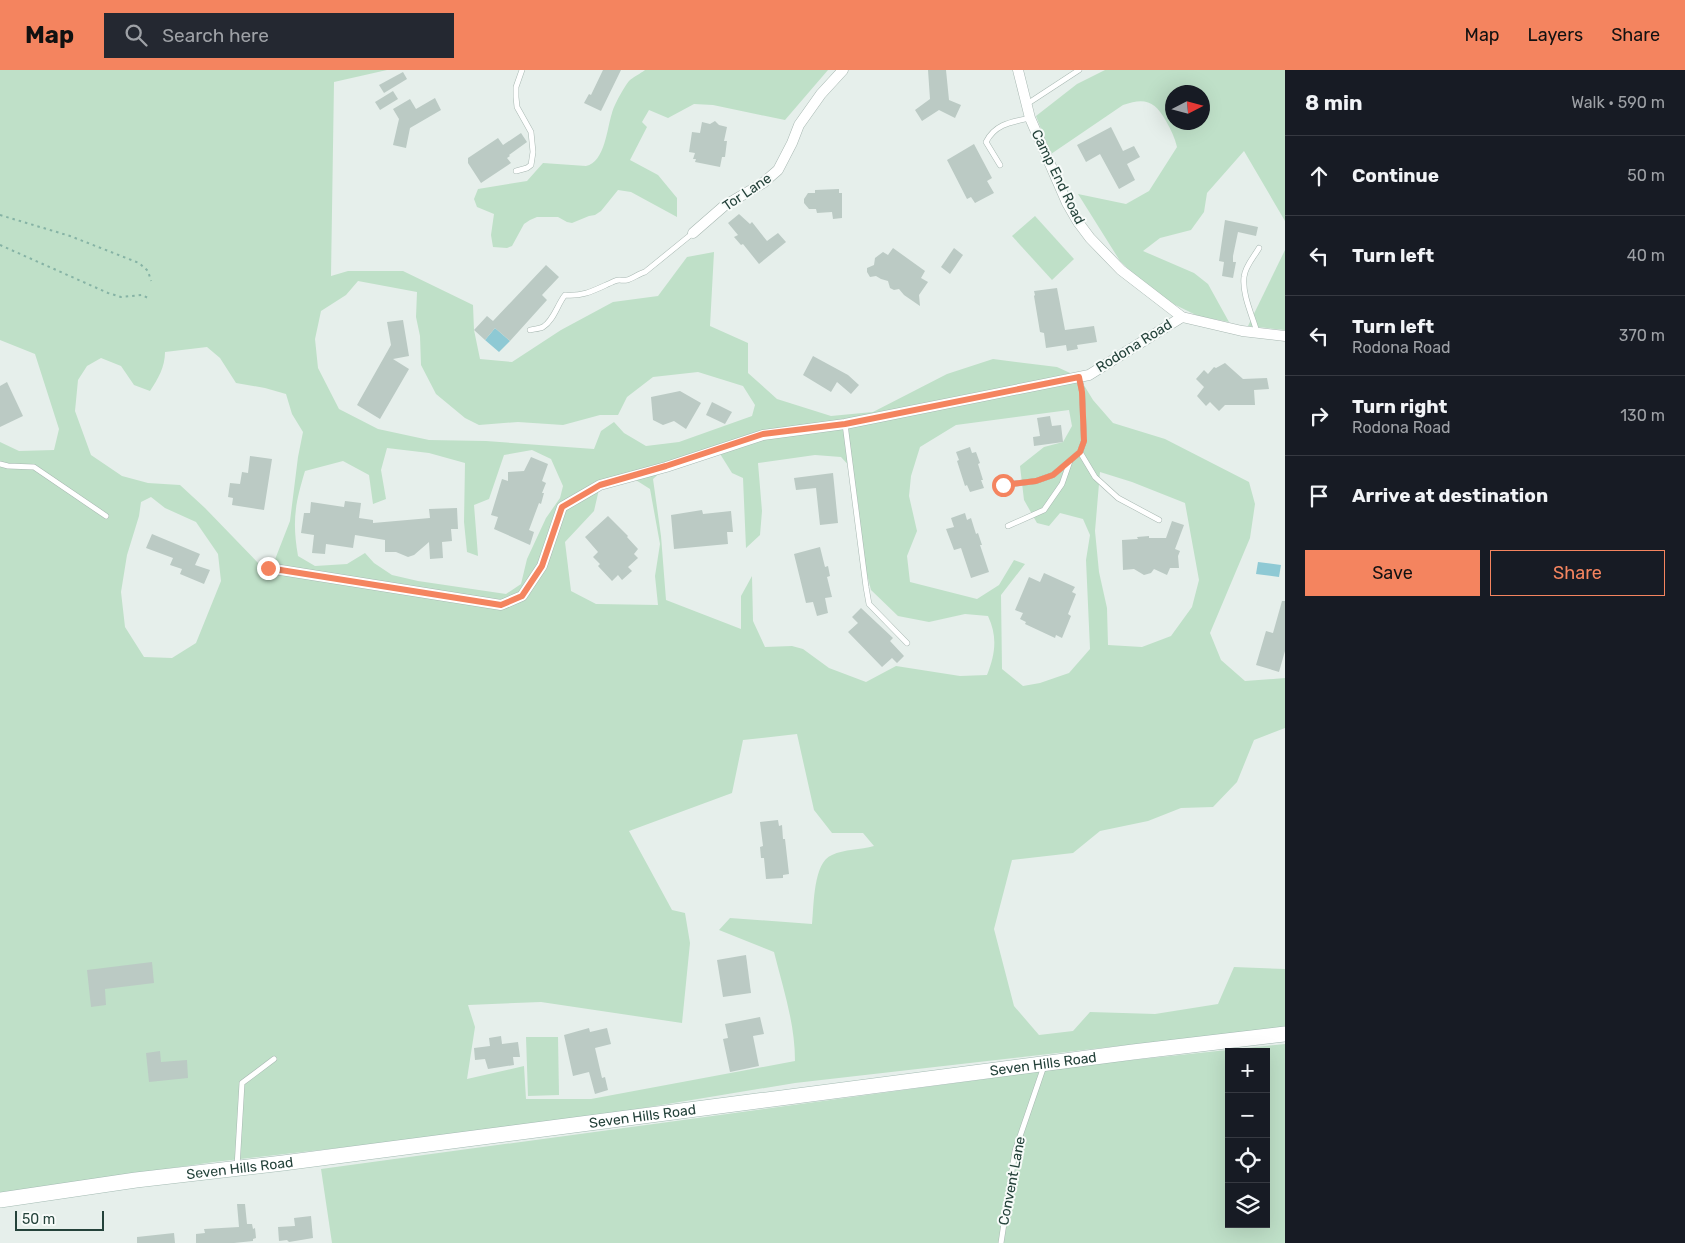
<!DOCTYPE html>
<html lang="en">
<head>
<meta charset="utf-8">
<style>
  :root { --surface:#171b24; --page:#242831; --text:#f1f3f6; --muted:#9ea1a6; --line:#363941; --accent:#f4845f }
  body { margin:0; font-family:Rubik,sans-serif; background:var(--page); color:var(--text) }
  .controls { position:absolute; right:15px; bottom:15px; display:grid; overflow:hidden; border-radius:0px; box-shadow:0 5px 20px #0002 }
  .controls button { width:45px; height:45px; display:grid; place-items:center; padding:0; border:0; border-bottom:1px solid var(--line); background:var(--surface); color:var(--text); font:25px sans-serif }
  .compass { position:absolute; left:1165px; top:15px; width:45px; height:45px; border-radius:50%; background:var(--surface); box-shadow:0 5px 20px #0002; rotate:84deg }
  .scale { position:absolute; left:15px; bottom:12px; width:89px; box-sizing:border-box; padding-left:5px; border:2px solid #24423a; border-top:0; font-size:14px; line-height:18px; white-space:nowrap; color:#24423a; -webkit-text-stroke:4px #f7fbf9; paint-order:stroke }
  .stop { position:absolute; width:15px; height:15px; margin:-11px; border:4px solid #f4845f; border-radius:50%; background:#fff }
  .stop.end { background:#f4845f; border-color:#fff; box-shadow:0 1px 5px #0008 }
  .list { margin:0; padding:0; list-style:none }
  h2 { display:flex; justify-content:space-between; align-items:center; height:65px; margin:0; padding:0 20px; font-size:21px }
  h2 small { font-size:16px; font-weight:400; color:var(--muted) }
  .list li { display:grid; grid-template-columns:32px 1fr auto; gap:15px; align-items:center; box-sizing:border-box; height:80px; padding:0 20px; border-top:1px solid var(--line) }
  .list b { display:block; font-size:19px; white-space:nowrap }
  .list p { margin:0; font-size:16px; white-space:nowrap; color:var(--muted) }
  .list em { font-size:16px; font-style:normal; color:var(--muted) }
  .actions { display:flex; gap:10px; padding:15px 20px }
  .actions a { flex:1; padding:11px 0; border:1px solid var(--accent); border-radius:0px; text-align:center; font-size:18px; color:var(--accent) }
  .actions .main { background:var(--accent); color:#111 }
  .icon { flex:none; width:28px; height:28px; fill:none; stroke:currentColor; stroke-width:2; stroke-linecap:round; stroke-linejoin:round }
  .map { position:relative; flex:none; width:1285px; height:1173px; overflow:hidden }
  header { display:flex; align-items:center; gap:30px; box-sizing:border-box; height:70px; padding:0 25px; background:var(--accent); color:#111 }
  header strong { font-size:24px }
  nav { display:flex; gap:28px; margin-inline-start:auto; font-size:18px }
  .search { width:350px; height:45px; background:var(--page); display:flex; align-items:center; gap:12px; box-sizing:border-box; padding:0 18px; border-radius:0px; color:var(--muted); font-size:19px }
  main { display:flex }
  aside { flex:1; background:var(--surface) }
  .map>svg:first-child { display:block }
  .green { fill:#bfe0c8; fill-rule:evenodd }
  .water { fill:#8ec9d4 }
  .building { fill:#bbcac4 }
  .lines { fill:none; stroke-linecap:round; stroke-linejoin:round }
  .lane-casing { stroke:#a8b8b2; stroke-width:6 }
  .street-casing { stroke:#a8b8b2; stroke-width:11 }
  .secondary-casing { stroke:#a4bbb3; stroke-width:16 }
  .path { stroke:#86b3a5; stroke-width:2; stroke-dasharray:2.5 4; stroke-linecap:butt }
  .lane { stroke:#fff; stroke-width:5 }
  .street { stroke:#fff; stroke-width:10 }
  .secondary { stroke:#fff; stroke-width:15 }
  .route { stroke:#f4845f; stroke-width:6 }
  .labels { text-anchor:middle; dominant-baseline:central; stroke-width:4; stroke-linejoin:round; paint-order:stroke }
  .street-label { font-size:14px; fill:#24423a; stroke:#f7fbf9 }
</style>
</head>
<body>
<header>
<strong>Map</strong>
<div class="search"><svg class="icon" aria-label="search" viewBox="0 0 24 24"><circle cx="10" cy="10" r="6"/><path d="M15 15l6 6"/></svg>Search here</div>
<nav><a>Map</a><a>Layers</a><a>Share</a></nav>
</header>
<main>
<div class="map">
<svg width="1285" height="1173" viewBox="0 0 1285 1173">
  <rect width="100%" height="100%" fill="#e6efeb"/>
  <g class="green">
    <path d="M0,0H387L334,12L331,206L348,201H403L473,235L474,260L480,289L512,292L561,260L613,232L658,226L687,187L714,182L710,256L748,273V303L777,329L831,346L873,342L947,304L993,289L1057,297L1079,307L1093,330L1113,353L1165,369L1249,412L1255,434L1250,468L1210,563L1221,590L1245,611L1285,608V658L1254,670L1237,712L1213,737L1181,738L1148,751L1100,761L1073,783L1012,790L994,859L1014,936L1039,965L1073,961L1090,942L1155,944L1218,934L1234,897L1285,899V957L795,1013L595,1046L435,1067L214,1092L0,1123V372L19,381L54,380L59,359L35,284L0,270ZM358,211L417,222L416,247L420,266L421,295L436,324L465,348L479,355L518,352L563,355L600,345H618L627,327L653,307L698,302L743,316L755,335L752,346L679,372L646,376L624,363L614,352L601,361L594,379L486,371L429,370L378,359L339,339L318,298L315,269L321,241L346,225ZM207,277L220,288L236,313L265,318L286,324L292,344L303,362L298,387L290,451L274,492L262,497L205,438L180,415L148,413L122,406L91,385L75,341L78,310L87,296L101,288L121,296L134,315L150,321C158,309 165,297 165,282ZM1069,340L1072,356L1063,372L1044,377L1020,396L1024,430L1037,453L1049,456L1060,443L1083,449L1090,465L1086,490L1090,579L1069,603L1040,613L1023,616L1002,599L1001,525L1025,494L1014,490L999,515L977,529L910,512L907,486L917,461L909,426L911,406L920,377L956,355ZM387,378L429,383L465,393L464,452L467,482L478,486L474,435L489,429L504,385L532,380L551,389L563,416L560,428L546,448L527,489L521,514L506,524L418,511L392,505L374,493L365,483L347,494L315,496L298,486C292,451 295,434 305,401L343,391L369,405L373,434L386,429L381,400ZM717,379L732,403L743,408L746,478L760,465L762,441L758,393L815,385L841,387L852,399L858,433L863,489L871,520L898,546L929,552L965,544L988,546C998,567 995,585 987,605L960,606L896,596L866,612L829,598L803,579L792,576L765,577L753,551L752,506L741,526V559L666,530L661,466L653,409L666,397ZM1100,402L1132,412L1185,433L1199,510L1192,537L1171,566L1142,577L1108,575L1107,538L1099,502L1095,461ZM631,407L650,419L660,474L655,506L658,535L596,534L571,521L565,472L594,441L600,415ZM151,427L165,438L196,452L218,484L221,511L196,573L172,588L144,587L125,557L121,522L127,485L139,446L141,432ZM797,664L814,740L832,763H863L874,776C861,780 844,779 832,785C813,792 814,836 812,854L730,848L719,860L774,882C783,918 795,953 795,991L591,1029H526L524,996L467,1009L475,957L468,935L541,932L682,953L690,873L685,843L672,840L629,761L732,723L743,670Z"/>
    <path d="M645,0H828L785,50L713,35L694,34L668,48L649,40L642,52L647,57L630,90L658,105L677,128V147L631,122L618,120L601,141L595,145L589,146L572,153L567,152L558,147H537L530,150L524,154L512,176L507,178L493,177L491,165L494,144L477,137L474,129L478,119L527,111L543,93L586,96C605,92 607,58 612,43C614,35 624,17 629,11C633,7 640,4 645,0Z"/>
    <path d="M1105,0H1285V151L1244,81L1207,123L1204,142L1191,160L1160,168L1143,181L1194,203L1208,214L1229,252L1198,246L1157,226L1120,191L1078,124L1126,134L1149,121L1177,77C1175,68 1171,60 1166,51C1155,31 1145,27 1123,35L1051,84L1036,46L1077,14ZM1172,22H1202V52H1172Z"/>
    <path d="M1035,146L1074,189L1052,210L1012,166Z"/>
    <path d="M1285,180V260L1248,256Z"/>
    <path d="M526,967H558L559,1025L528,1026Z"/>
    <path d="M1285,974V1173H332L321,1099L1095,994ZM1229,982H1266V1154H1229Z"/>
  </g>
  <g class="water">
    <path d="M495,258L510,271L499,282L485,270Z"/>
    <path d="M1258,492L1281,495L1279,507L1256,504Z"/>
  </g>
  <g class="building">
    <path d="M603,0H621L601,41L584,33L589,24L591,25Z"/>
    <path d="M928,0H946L949,30L961,35L955,48L939,40L922,51L915,40L930,29Z"/>
    <path d="M403,2L407,9L384,23L379,15Z"/>
    <path d="M393,21L398,29L380,40L375,32Z"/>
    <path d="M435,28L441,40L410,58L406,78L393,75L399,49L393,39L410,29L416,39Z"/>
    <path d="M715,51L719,55L727,57L724,71H727L725,87H722L720,97L695,92L696,89H693L695,83L689,82L692,62L700,63L702,52L710,54Z"/>
    <path d="M1111,57L1123,81L1134,76L1140,87L1127,94L1135,110L1119,119L1100,84L1086,92L1077,75Z"/>
    <path d="M521,63L527,72L509,85L510,86L507,88L511,93L481,113L468,93V88L498,68L503,75Z"/>
    <path d="M974,74L992,108L987,111L994,123L975,133L971,127L967,129L947,90Z"/>
    <path d="M839,119V123H842V148L833,149L832,142L817,143L816,139H809L804,133V129L808,123H815V120Z"/>
    <path d="M739,144L750,154L752,152L767,171L778,163L786,172L759,194L743,174L741,175L734,167L738,165L728,153Z"/>
    <path d="M1225,150L1258,157L1256,166L1238,162L1233,186V192H1236L1233,208L1222,206L1224,192L1219,191Z"/>
    <path d="M893,178L925,201L921,208L928,212L919,225L920,236L904,225L899,219L894,220L890,218L888,211L881,209L876,206L870,207L867,202V198L874,195L875,188L883,182L888,185Z"/>
    <path d="M954,178L963,185L950,204L941,197Z"/>
    <path d="M546,195L559,207L542,225L547,230L510,271L495,258L485,270L474,260L487,246L493,251Z"/>
    <path d="M1057,218L1065,260L1094,256L1097,272L1077,275L1078,279L1067,281L1066,275L1046,278L1044,263L1040,262L1034,226L1035,225L1034,221Z"/>
    <path d="M403,250L409,286L393,289L409,299L380,349L357,335L391,275L387,252Z"/>
    <path d="M813,286L848,305L859,315L851,324L837,312L831,322L803,305Z"/>
    <path d="M1225,293L1243,309L1267,308L1269,319L1254,320L1255,335H1225L1219,341L1210,332L1206,336L1197,326L1204,317L1196,309L1204,300L1208,304L1214,297L1216,298Z"/>
    <path d="M7,312L23,346L0,357V316Z"/>
    <path d="M680,321L701,333L686,359L674,351L663,355L653,350L651,327Z"/>
    <path d="M712,332L732,342L725,354L706,345Z"/>
    <path d="M1050,346L1052,356L1061,355L1063,372L1034,376L1033,367L1040,366L1037,348Z"/>
    <path d="M970,377L972,383L976,382L980,393L978,394L983,410H981L984,418L970,422L967,415L965,416L957,391L959,390L956,382Z"/>
    <path d="M250,386L272,389L264,440L232,435L233,428L228,427L230,413L240,414L242,402L248,403Z"/>
    <path d="M531,387L548,394L542,411L546,413L542,423H544L541,434L539,433L529,460L534,462L530,475L494,459L498,447L491,445L502,409L508,411V402L524,401Z"/>
    <path d="M833,403L838,453L820,455L816,418L796,420L794,408Z"/>
    <path d="M345,431L361,433L359,448L373,450V453L430,448L429,439L457,438L458,459H451L452,471L442,472L443,488L430,489L429,472L414,485L408,487L396,482H385V470L355,465L353,478L326,474L325,484L312,483L314,465L301,463L304,443H310L311,432L344,437Z"/>
    <path d="M702,440L703,444L731,441L733,462H727L728,474L674,479L671,445Z"/>
    <path d="M965,443L967,450L971,448L976,464L978,463L982,475H980L989,502L971,508L961,478L954,480L946,459L954,457L951,448Z"/>
    <path d="M608,446L628,466L627,467L638,479L634,484L638,488L628,497L632,501L622,510L618,505L612,511L598,496L600,494L593,487L598,482L585,467Z"/>
    <path d="M1172,451L1184,455L1175,479L1180,481L1178,486L1179,498H1170L1167,505L1154,499L1151,503L1144,505L1134,499L1123,500L1122,470L1138,469L1137,467L1149,466V468H1166Z"/>
    <path d="M152,464L200,484L195,495L210,500L204,514L180,504L182,499L170,495L173,488L146,478Z"/>
    <path d="M820,477L825,497L828,496L830,506L827,507L832,527L825,528L828,543L817,546L813,532L806,533L794,484Z"/>
    <path d="M1044,503L1075,517L1072,522L1076,524L1068,544L1071,546L1062,568L1056,565L1055,568L1025,554L1026,552L1020,549L1023,543L1015,540L1029,507L1040,512Z"/>
    <path d="M1282,531H1285V581L1279,602L1256,595L1266,561L1273,563Z"/>
    <path d="M861,538L893,568L890,571L904,586L897,593L892,588L882,597L848,562L858,553L852,547Z"/>
    <path d="M778,750L779,756L782,755L783,769H785L789,804L783,805V808L766,809L764,788H761L760,777L763,776L760,752Z"/>
    <path d="M746,885L751,923L723,927L717,890Z"/>
    <path d="M152,892L154,913L105,919L106,935L91,937L87,900Z"/>
    <path d="M760,947L764,964L753,966L759,996L730,1002L723,969L728,968L725,954Z"/>
    <path d="M589,958L590,962L607,958L611,974L595,978L602,1008L605,1007L608,1020L595,1024L589,1002L573,1006L564,965Z"/>
    <path d="M501,966L502,974L518,972L520,987H513L514,995L488,999L485,989L475,990L474,978L490,976L489,968Z"/>
    <path d="M160,981L161,992L187,990L188,1008L149,1012L146,983Z"/>
    <path d="M237,1134H245L247,1154H252L253,1159L255,1158L256,1168L253,1169V1171L234,1173H196V1164L205,1163L204,1159L239,1157Z"/>
    <path d="M311,1146L313,1168L289,1172L287,1170L279,1171L278,1157L295,1156L294,1148Z"/>
    <path d="M174,1163L175,1173H137V1167Z"/>
  </g>
  <g class="lines">
    <defs>
      <g id="lane">
        <path d="M1027,34L1079,0"/>
        <path d="M1000,95L986,72C995,54 1011,52 1030,48"/>
        <path d="M516,101L527,98L531,95L533,82L531,62L517,37L516,27V17L522,0"/>
        <path d="M530,260C533,259 539,259 543,257C554,250 557,235 565,225C585,227 598,218 615,211C619,209 622,211 627,210C632,209 638,204 645,202L693,163"/>
        <path d="M1257,262C1252,245 1242,224 1244,207C1245,196 1254,187 1259,178"/>
        <path d="M845,354L866,517L869,534L907,573"/>
        <path d="M1080,382L1095,407L1118,428L1159,450"/>
        <path d="M0,394L8,396L34,397L106,446"/>
        <path d="M1003,415L1036,411L1053,405L1080,382L1084,371L1082,321L1079,307"/>
        <path d="M1008,456L1044,440L1062,414L1070,391"/>
        <path d="M237,1097L242,1013L274,989"/>
        <path d="M1001,1173L1015,1081L1044,996"/>
      </g>
      <g id="street">
        <path d="M1018,0L1030,48L1067,133L1078,152L1090,168L1121,200L1182,247L1242,261L1285,266"/>
        <path d="M693,163L724,136L763,113L778,100L792,73L799,55L821,24L843,0"/>
        <path d="M268,498L501,535L522,526L542,496L562,437L600,415L666,397L763,365L845,354L1089,305L1182,247"/>
      </g>
      <g id="secondary">
        <path id="s1" d="M0,1130L136,1110L283,1093L1133,982L1285,964"/>
      </g>
    </defs>
    <use href="#lane" class="lane-casing"/>
    <use href="#street" class="street-casing"/>
    <use href="#secondary" class="secondary-casing"/>
    <g class="path">
      <path d="M0,145L70,166L139,193L148,201L151,211"/>
      <path d="M0,175L108,223L121,227L142,225L148,228"/>
    </g>
    <use href="#lane" class="lane"/>
    <use href="#street" class="street"/>
    <use href="#secondary" class="secondary"/>
  </g>
  <g class="lines">
    <path class="route" d="M268,498L501,535L522,526L542,496L562,437L600,415L666,396L763,364L845,354L1079,307L1082,322L1084,371L1080,382L1053,405L1036,411L1003,415"/>
  </g>
  <g class="labels">
    <g class="street-label">
      <text transform="translate(1058 107) rotate(64)">Camp End Road</text>
      <text transform="translate(747 122) rotate(-34)">Tor Lane</text>
      <text transform="translate(1134 276) rotate(-32)">Rodona Road</text>
      <text stroke="none"><textPath href="#s1" startOffset="1052">Seven Hills Road</textPath></text>
      <text stroke="none"><textPath href="#s1" startOffset="648">Seven Hills Road</textPath></text>
      <text stroke="none"><textPath href="#s1" startOffset="242">Seven Hills Road</textPath></text>
      <text transform="translate(1012 1111) rotate(-79)">Convent Lane</text>
    </g>
  </g>
</svg>
<div class="controls">
<button>+</button>
<button>−</button>
<button><svg class="icon" aria-label="locate" viewBox="0 0 24 24"><circle cx="12" cy="12" r="6"/><path d="M12 2v4M12 18v4M2 12h4M18 12h4"/></svg></button>
<button><svg class="icon" aria-label="layers" viewBox="0 0 24 24"><path d="M12 4l9 5-9 5-9-5zM3 14l9 5 9-5"/></svg></button>
</div>
<svg class="compass" viewBox="-18 -18 36 36"><path d="M0-13l5 13h-10z" fill="#e53935"/><path d="M0 13l5-13h-10z" fill="#9ea1a6"/></svg>
<div class="scale">50 m</div>
<div class="stop" style="left:1003px;top:415px"></div>
<div class="stop end" style="left:268px;top:498px"></div>
</div>
<aside>
<h2>8 min<small>Walk · 590 m</small></h2>
<ul class="list">
<li><svg class="icon" aria-label="ahead" viewBox="0 0 24 24"><path d="M12 20V5M6 11l6-6 6 6"/></svg><div><b>Continue</b></div><em>50 m</em></li>
<li><svg class="icon" aria-label="left" viewBox="0 0 24 24"><path d="M17 20v-9H6M10 6l-5 5 5 5"/></svg><div><b>Turn left</b></div><em>40 m</em></li>
<li><svg class="icon" aria-label="left" viewBox="0 0 24 24"><path d="M17 20v-9H6M10 6l-5 5 5 5"/></svg><div><b>Turn left</b><p>Rodona Road</p></div><em>370 m</em></li>
<li><svg class="icon" aria-label="right" viewBox="0 0 24 24"><path d="M7 20v-9h11M14 6l5 5-5 5"/></svg><div><b>Turn right</b><p>Rodona Road</p></div><em>130 m</em></li>
<li><svg class="icon" aria-label="arrive" viewBox="0 0 24 24"><path d="M6 21V4h12l-3 4 3 4H6"/></svg><div><b>Arrive at destination</b></div></li>
</ul>
<div class="actions"><a class="main">Save</a><a>Share</a></div>
</aside>
</main>
</body>
</html>
